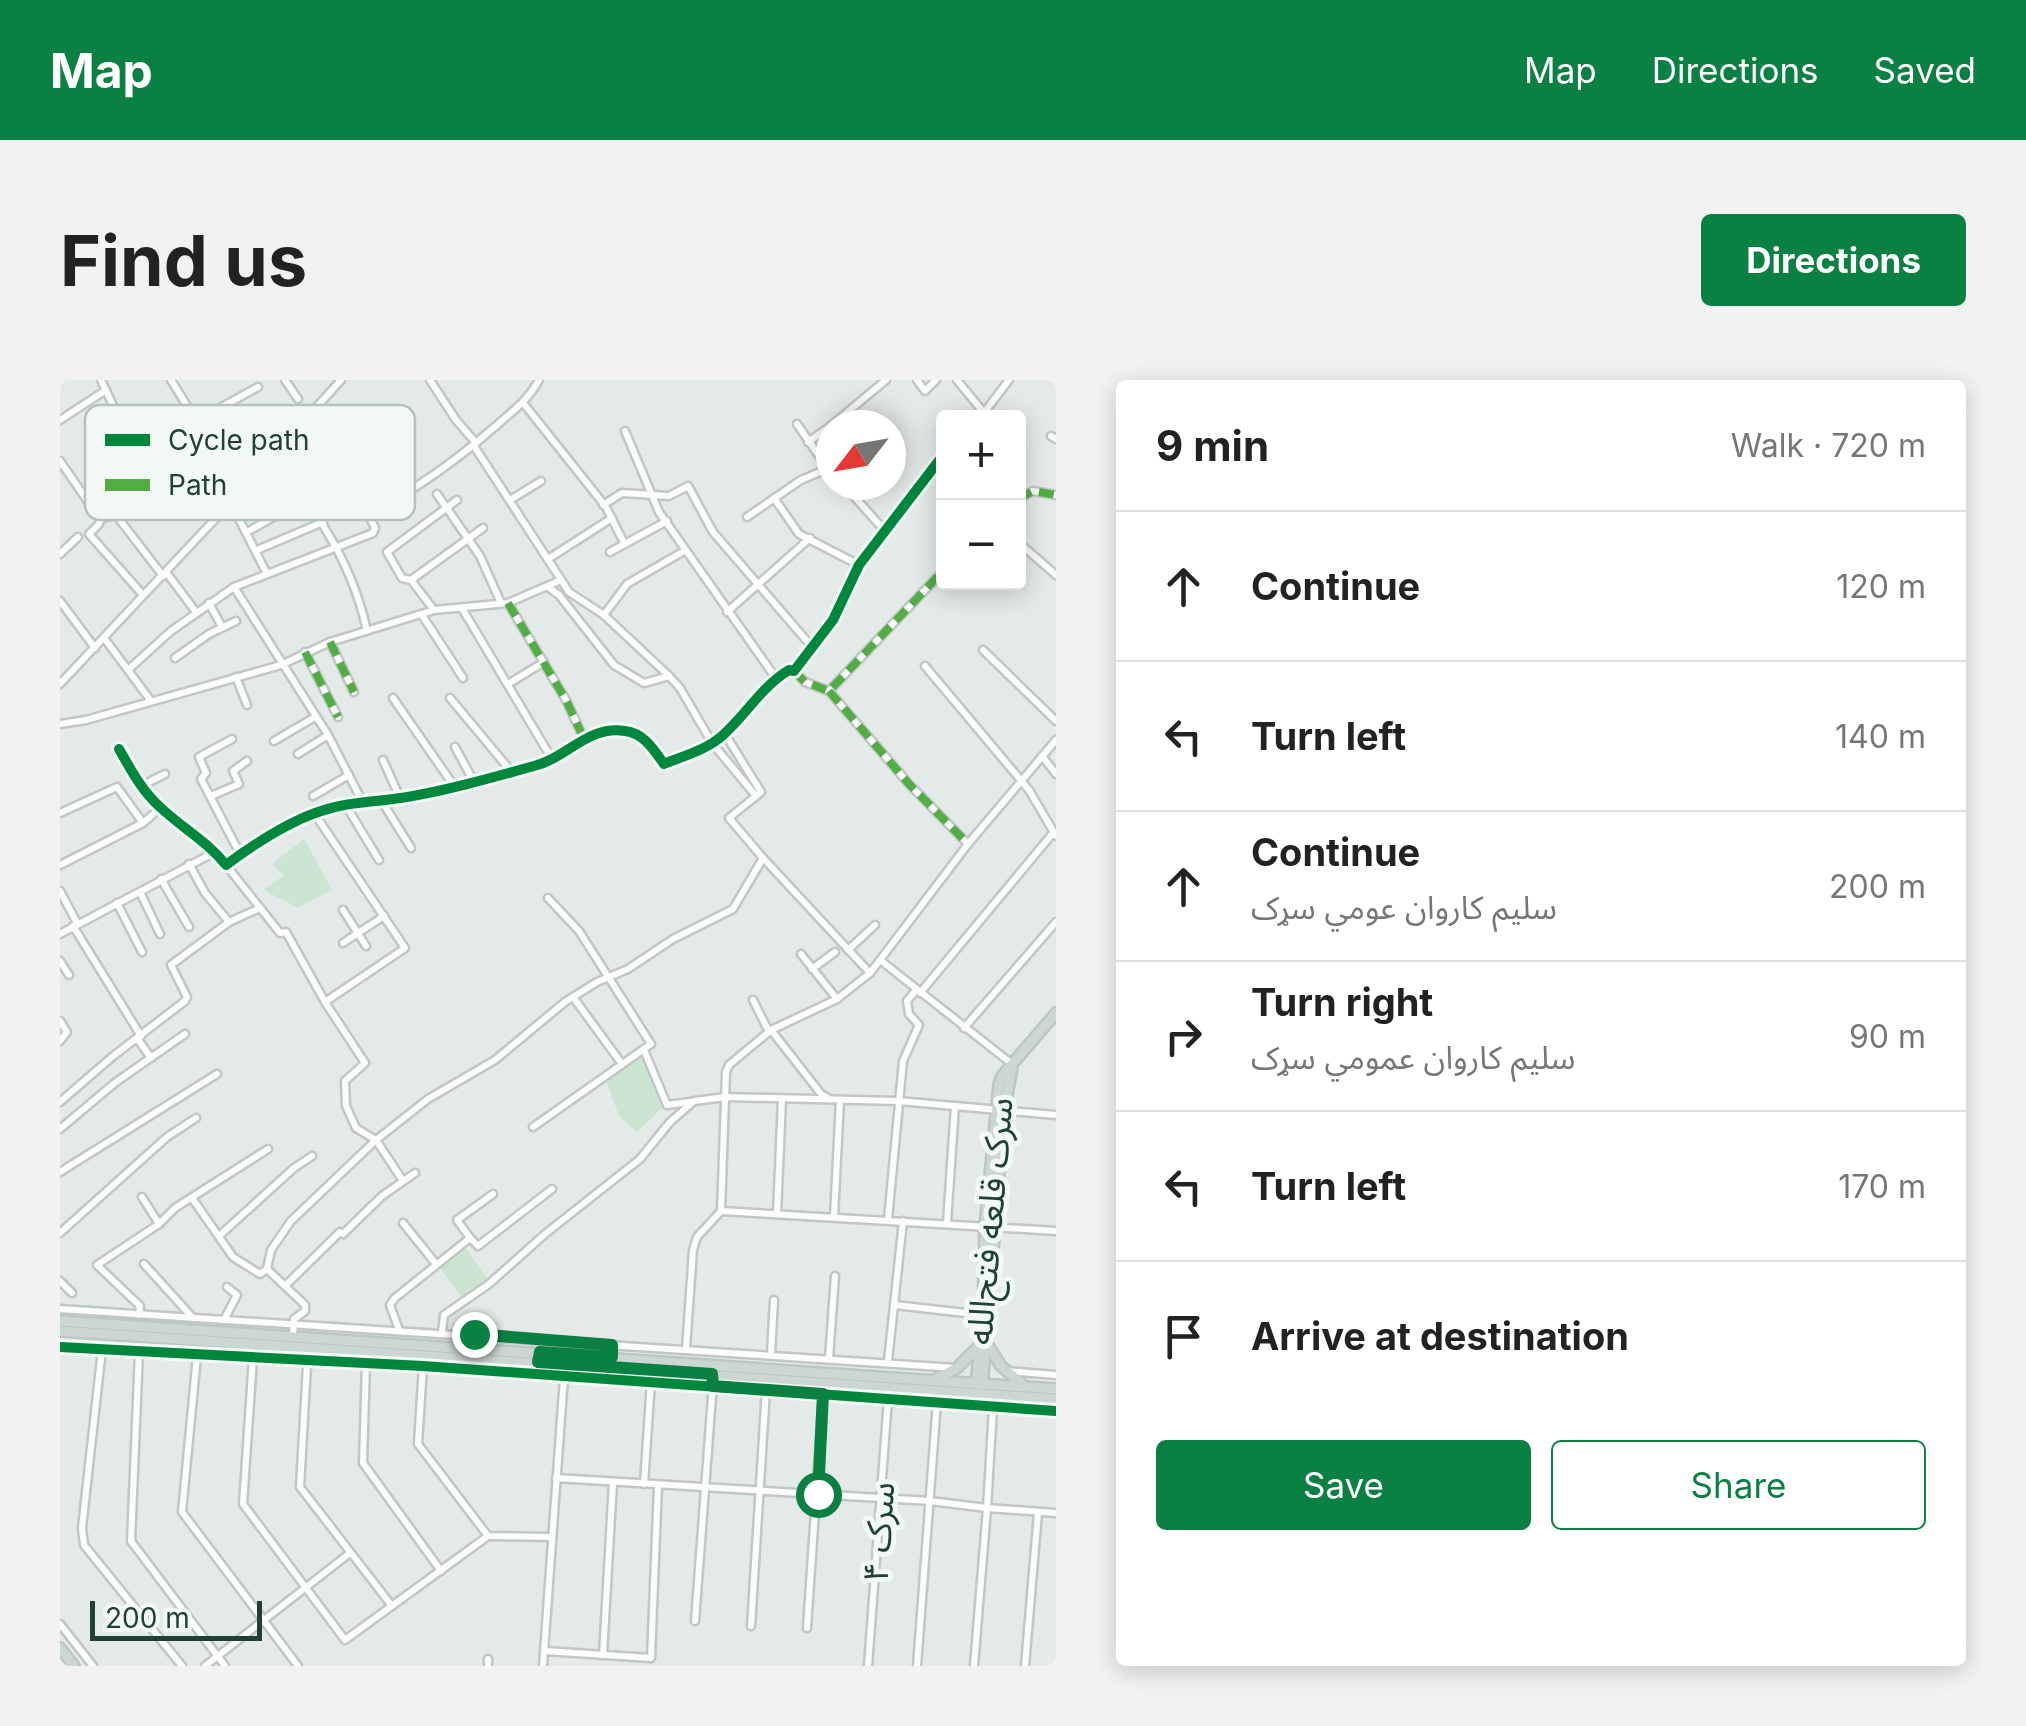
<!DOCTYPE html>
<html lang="en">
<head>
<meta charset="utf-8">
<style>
  :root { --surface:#fff; --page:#f2f2f2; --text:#222; --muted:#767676; --line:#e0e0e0; --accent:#0b8043 }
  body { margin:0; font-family:Inter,"Noto Sans Arabic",sans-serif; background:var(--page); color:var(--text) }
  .controls { position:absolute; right:30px; top:30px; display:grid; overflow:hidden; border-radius:10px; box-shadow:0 5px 25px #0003 }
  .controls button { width:90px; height:90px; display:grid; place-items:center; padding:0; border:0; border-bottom:2px solid var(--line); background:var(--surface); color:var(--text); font:50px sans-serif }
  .compass { position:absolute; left:756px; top:30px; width:90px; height:90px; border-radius:50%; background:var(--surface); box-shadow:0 5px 25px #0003; rotate:239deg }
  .scale { position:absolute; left:30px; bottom:25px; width:172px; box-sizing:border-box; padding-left:10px; border:5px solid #1f4035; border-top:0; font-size:28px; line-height:35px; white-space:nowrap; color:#1f4035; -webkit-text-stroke:8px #f2f9f5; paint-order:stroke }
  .stop { position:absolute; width:30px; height:30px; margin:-22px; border:8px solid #0b8043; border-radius:50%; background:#fff }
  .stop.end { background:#0b8043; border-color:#fff; box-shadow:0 2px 10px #0008 }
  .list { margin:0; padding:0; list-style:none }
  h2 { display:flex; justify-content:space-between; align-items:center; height:130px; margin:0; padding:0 40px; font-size:42px }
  h2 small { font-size:32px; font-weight:400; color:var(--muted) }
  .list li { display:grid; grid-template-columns:65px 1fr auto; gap:30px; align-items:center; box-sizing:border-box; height:150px; padding:0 40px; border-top:2px solid var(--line) }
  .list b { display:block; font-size:38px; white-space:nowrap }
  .list p { margin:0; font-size:32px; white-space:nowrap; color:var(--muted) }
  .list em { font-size:32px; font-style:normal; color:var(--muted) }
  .actions { display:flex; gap:20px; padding:30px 40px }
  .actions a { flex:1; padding:22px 0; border:2px solid var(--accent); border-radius:10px; text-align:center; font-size:35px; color:var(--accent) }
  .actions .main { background:var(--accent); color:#fff }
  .icon { flex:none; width:55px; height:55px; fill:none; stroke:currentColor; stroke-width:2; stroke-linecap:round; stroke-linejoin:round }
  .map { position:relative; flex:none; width:996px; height:1286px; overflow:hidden; border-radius:10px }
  header { display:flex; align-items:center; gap:60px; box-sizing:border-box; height:140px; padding:0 50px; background:var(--accent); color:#fff }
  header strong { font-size:48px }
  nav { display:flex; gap:55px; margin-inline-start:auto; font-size:35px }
  .intro { display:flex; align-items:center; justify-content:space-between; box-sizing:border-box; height:240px; padding:0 60px }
  h1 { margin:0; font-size:70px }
  .button { padding:25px 45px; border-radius:10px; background:var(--accent); color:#fff; font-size:35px; font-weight:700 }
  main { display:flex; gap:60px; padding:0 60px }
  aside { flex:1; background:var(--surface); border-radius:10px; box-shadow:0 5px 25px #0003 }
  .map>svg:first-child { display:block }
  .green { fill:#cbe5d2 }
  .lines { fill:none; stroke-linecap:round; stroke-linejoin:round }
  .minor-casing { stroke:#c1c7c4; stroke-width:11 }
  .major-casing { stroke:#bcc7c2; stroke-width:14 }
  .minor { stroke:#fbfcfb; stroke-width:6 }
  .major { stroke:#ccd6d3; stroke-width:9 }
  .quiet { stroke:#52ad45; stroke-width:8; stroke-dasharray:15 8; stroke-linecap:butt }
  .cycleway-casing { stroke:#f2f9f5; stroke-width:16 }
  .cycleway { stroke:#00873e; stroke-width:10 }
  .route { stroke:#0b8043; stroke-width:12 }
  .labels { text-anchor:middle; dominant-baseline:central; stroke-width:10; stroke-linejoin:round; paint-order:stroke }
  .street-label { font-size:35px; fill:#1f4035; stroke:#f2f9f5 }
  .key { fill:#f2f9f5; stroke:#b3c2bb; stroke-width:2.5 }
  .key-label { font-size:28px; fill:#1f4035 }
</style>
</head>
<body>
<header>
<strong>Map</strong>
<nav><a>Map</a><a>Directions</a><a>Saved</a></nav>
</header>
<div class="intro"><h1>Find us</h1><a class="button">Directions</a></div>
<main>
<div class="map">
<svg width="996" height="1286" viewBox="0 0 996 1286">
  <rect width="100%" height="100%" fill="#e4eae7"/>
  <g class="green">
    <path d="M244,459L272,510L238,528L204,510L224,495L212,484Z"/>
    <path d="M583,672L605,725L577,752L559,736L545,698Z"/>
    <path d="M404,866L430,902L404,921L378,885Z"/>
  </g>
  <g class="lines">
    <defs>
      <g id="minor">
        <path d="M41,0L87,98"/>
        <path d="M111,0L159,78L151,83L173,120"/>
        <path d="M225,0L238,19"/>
        <path d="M370,0L396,40L416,63"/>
        <path d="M857,0L865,11L876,0"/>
        <path d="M897,0L924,33"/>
        <path d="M464,24L546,127L564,163"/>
        <path d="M920,38L949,0"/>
        <path d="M0,40L46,10"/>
        <path d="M136,41L198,7"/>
        <path d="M737,44L771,93"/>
        <path d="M772,45L826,0"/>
        <path d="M565,51L599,132L715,297"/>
        <path d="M991,56L996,59"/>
        <path d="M195,57C246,116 290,172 307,251"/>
        <path d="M748,62L771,46"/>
        <path d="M414,66L509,212L544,235L609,296L620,308L652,363L696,416"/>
        <path d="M159,78L183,65"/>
        <path d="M0,81L40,139"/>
        <path d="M784,105L824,150"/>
        <path d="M377,114L420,176L441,223"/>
        <path d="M714,118L739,154L799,185"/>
        <path d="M958,119L973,111L996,115"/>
        <path d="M450,120L481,101"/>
        <path d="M171,123L206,192"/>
        <path d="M543,125L562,113L609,116L628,106L653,152L752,267"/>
        <path d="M687,137L741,100L767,89"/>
        <path d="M187,152L270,105L290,125L303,124L308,134"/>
        <path d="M958,162L996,195"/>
        <path d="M197,170L263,142"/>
        <path d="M550,172L607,141"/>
        <path d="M0,174L18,157"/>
        <path d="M488,179L552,138"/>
        <path d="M106,192L136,232"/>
        <path d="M351,200L423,148"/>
        <path d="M174,207L268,355L302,421"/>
        <path d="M488,207L499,215L554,285L584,303L609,296"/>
        <path d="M83,215L29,154L39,144L40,139L56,135L103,196"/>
        <path d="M0,221L35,268"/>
        <path d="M149,223L162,247"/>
        <path d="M448,223L506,320L524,359"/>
        <path d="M374,230L351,200L342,198L327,172L397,120"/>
        <path d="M403,230L492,379"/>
        <path d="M667,232L750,158"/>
        <path d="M362,235L403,298"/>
        <path d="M544,235L567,204L624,171"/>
        <path d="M44,258L91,321"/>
        <path d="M270,262L294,312"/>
        <path d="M923,270L996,341"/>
        <path d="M245,272L278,337"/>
        <path d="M115,278L149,254L176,241"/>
        <path d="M865,286L969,410L996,456"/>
        <path d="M69,289L111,251L174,207L313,153L315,148L308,134C356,110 397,80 437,45C454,30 468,20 479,0"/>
        <path d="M734,291L745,302L769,311L884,190"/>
        <path d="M176,297L187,325"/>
        <path d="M0,304L173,120L281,0"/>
        <path d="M448,304L484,282"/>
        <path d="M769,311L849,404L908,464"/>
        <path d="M333,318L394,406"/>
        <path d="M390,318L450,390"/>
        <path d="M0,344L26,340L221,285L270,262L374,230L448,223L501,200"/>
        <path d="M172,359L139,377L146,393L141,399L180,474"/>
        <path d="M214,361L255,337"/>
        <path d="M395,367L413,400"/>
        <path d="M59,369C71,390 82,411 100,427C122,448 147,461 166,485C193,465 226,443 258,432C286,422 312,422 341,418C385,411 431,398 474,386C507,378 528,345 565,351C584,353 594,370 604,384C623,376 646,370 662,356C686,335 701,307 729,290L734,291L773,240L799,185L884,74"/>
        <path d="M238,374L268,355"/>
        <path d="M982,376L996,394"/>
        <path d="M323,380L340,418"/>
        <path d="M81,406L105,394"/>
        <path d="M151,416L179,404L173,391L187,381"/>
        <path d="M253,416L289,395"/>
        <path d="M321,420L351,468"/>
        <path d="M285,424L319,480"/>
        <path d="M0,433L57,407L83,443"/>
        <path d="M254,433L345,568L265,622"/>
        <path d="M703,478L810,593L820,580"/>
        <path d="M129,484L145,513L169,542"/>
        <path d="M0,485L83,443L100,428"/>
        <path d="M166,485L220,553L226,552L265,622L305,683L285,701L286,726L296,748L316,760L343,801"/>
        <path d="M101,499L129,547"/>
        <path d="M0,511L17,543"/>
        <path d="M80,512L100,554"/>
        <path d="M57,523L82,572"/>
        <path d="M283,530L306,566"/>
        <path d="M13,546L81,656"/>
        <path d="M0,554L155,472"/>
        <path d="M283,563L324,536"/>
        <path d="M788,570L815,545"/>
        <path d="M741,574L777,619"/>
        <path d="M0,581L9,595"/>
        <path d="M752,589L775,572"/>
        <path d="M860,613L993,453"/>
        <path d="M513,617L562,684"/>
        <path d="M693,620L709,652"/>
        <path d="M0,641L7,652L0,661"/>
        <path d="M904,648L996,542"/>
        <path d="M711,650L761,714L768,718"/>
        <path d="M77,658L91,678"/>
        <path d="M584,670L607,725L630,722"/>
        <path d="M952,684L820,580L908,464L996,360"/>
        <path d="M0,722L52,677L125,621L127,617L111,585L169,542L200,528"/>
        <path d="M473,747L591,664L519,551L488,518"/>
        <path d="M0,749L56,702L125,654"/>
        <path d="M0,792L157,694"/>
        <path d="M82,817L99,844"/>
        <path d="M132,818L173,877L200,894L207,889"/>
        <path d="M661,831L996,851"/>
        <path d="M717,834L722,719"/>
        <path d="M774,837L780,720"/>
        <path d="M828,839L843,681L859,645L849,634L847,621L856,610"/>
        <path d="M343,843L376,884"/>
        <path d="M887,843L895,726"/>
        <path d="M0,853L107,757L136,738"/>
        <path d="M159,856L234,788L252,776"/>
        <path d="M410,858L397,840L433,814"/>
        <path d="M84,884L133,938"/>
        <path d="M0,901L12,913"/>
        <path d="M226,905L280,852L283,854L322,816L355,793"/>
        <path d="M835,925L923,935"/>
        <path d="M0,929L896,988"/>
        <path d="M79,935L80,926L37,885L99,844L115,828L208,769"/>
        <path d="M164,940L177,915L167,907"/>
        <path d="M339,950L330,925L335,918L410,858L418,866L492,809"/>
        <path d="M382,952L384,935L429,904L485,854L580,779L610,742L634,721L666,717L838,721L996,735"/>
        <path d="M233,957L234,939L245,931V925L207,889L211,870L231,841L316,760L368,719L435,680L505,622L537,602L568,589L613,559L673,529L703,478L669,438L701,412L665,354"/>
        <path d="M0,967L363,986L996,1031"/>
        <path d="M248,968L240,1107L332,1226"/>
        <path d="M42,969L22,1148L24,1165L122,1286"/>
        <path d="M626,969L633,870L637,857L661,831L666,692L669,685L711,650L777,619L810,593"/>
        <path d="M79,972L71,1161L165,1286"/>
        <path d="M711,973L714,920"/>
        <path d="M137,976L122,1132L238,1286"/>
        <path d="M193,978L183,1124L285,1260L428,1156"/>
        <path d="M769,978L775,896"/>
        <path d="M828,981L843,841"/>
        <path d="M306,983L303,1083L381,1191"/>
        <path d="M363,986L358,1064L428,1156L492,1157"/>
        <path d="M947,991L996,995"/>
        <path d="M933,1028L927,1128L996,1133"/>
        <path d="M496,1098L870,1121L927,1128L914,1286"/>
        <path d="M584,1104L591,1001"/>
        <path d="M635,1241L653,1003"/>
        <path d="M0,1244L33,1286"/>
        <path d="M691,1246L706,1010"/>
        <path d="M747,1248L763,1014"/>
        <path d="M485,1271L591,1278L598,1105"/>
        <path d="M543,1275L553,1102"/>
        <path d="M145,1286L290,1173"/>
        <path d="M428,1286V1279"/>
        <path d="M483,1286L504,997"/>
        <path d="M808,1286L828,1019"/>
        <path d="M857,1286L877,1022"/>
        <path d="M965,1286L978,1133"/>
      </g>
      <g id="major">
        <path d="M929,920L944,731L952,688"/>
        <path d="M0,941L996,1009"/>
        <path d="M0,951L996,1019"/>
        <path d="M927,964L941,986L962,1004"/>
        <path d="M876,999L897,988L919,966"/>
        <path d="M916,1004L923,935L925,846L939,704L942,696L996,633"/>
        <path d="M922,1005L927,951"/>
        <path d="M0,1268L14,1286"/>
      </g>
    </defs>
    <use href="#minor" class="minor-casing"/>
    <use href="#major" class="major-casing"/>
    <use href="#minor" class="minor"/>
    <use href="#major" class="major"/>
    <g class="quiet">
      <path d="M958,119L973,111L996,115"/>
      <path d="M448,223L506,320L524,359"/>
      <path d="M270,262L294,312"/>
      <path d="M245,272L278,337"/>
      <path d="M734,291L745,302L769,311L884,190"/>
      <path d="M769,311L849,404L908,464"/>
    </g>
    <defs>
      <g id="cycleway">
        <path d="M59,369C71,390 82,411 100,427C122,448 147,461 166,485C193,465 226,443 258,432C286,422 312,422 341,418C385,411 431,398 474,386C507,378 528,345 565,351C584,353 594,370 604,384C623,376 646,370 662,356C686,335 701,307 729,290L734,291L773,240L799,185L884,74"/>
        <path d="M0,967L363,986L996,1031"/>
      </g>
    </defs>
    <use href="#cycleway" class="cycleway-casing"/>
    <use href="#cycleway" class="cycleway"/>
  </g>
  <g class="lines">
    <path class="route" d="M414,954L552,965V977L480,972L478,982L652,994L653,1006L763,1014L758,1114"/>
  </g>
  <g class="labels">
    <g class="street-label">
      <text transform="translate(929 841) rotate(-85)">سرک قلعه فتح‌الله</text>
      <text transform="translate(818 1152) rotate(-86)">سرک ۴</text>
    </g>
  </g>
  <rect x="25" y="25" width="330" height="115" rx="15" class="key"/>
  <rect x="45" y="54" width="45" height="12" fill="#00873e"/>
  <rect x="45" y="99" width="45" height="12" fill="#52ad45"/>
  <g class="key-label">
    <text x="108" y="70">Cycle path</text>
    <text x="108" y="115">Path</text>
  </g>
</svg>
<div class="controls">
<button>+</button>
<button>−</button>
</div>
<svg class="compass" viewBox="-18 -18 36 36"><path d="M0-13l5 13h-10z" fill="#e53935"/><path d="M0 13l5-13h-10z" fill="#767676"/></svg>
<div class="scale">200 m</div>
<div class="stop" style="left:758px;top:1114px"></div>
<div class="stop end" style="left:414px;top:954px"></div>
</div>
<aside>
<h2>9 min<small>Walk · 720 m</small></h2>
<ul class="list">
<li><svg class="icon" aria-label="ahead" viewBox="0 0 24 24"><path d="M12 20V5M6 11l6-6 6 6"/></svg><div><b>Continue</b></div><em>120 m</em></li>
<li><svg class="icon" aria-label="left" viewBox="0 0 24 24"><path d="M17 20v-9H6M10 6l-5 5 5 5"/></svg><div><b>Turn left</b></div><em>140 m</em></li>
<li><svg class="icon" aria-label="ahead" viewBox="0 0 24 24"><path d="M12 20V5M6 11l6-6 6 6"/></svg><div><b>Continue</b><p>سلیم کاروان عومي سړک</p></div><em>200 m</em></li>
<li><svg class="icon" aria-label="right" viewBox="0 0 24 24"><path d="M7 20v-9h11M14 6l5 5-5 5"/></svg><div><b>Turn right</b><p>سلیم کاروان عمومي سړک</p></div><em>90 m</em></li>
<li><svg class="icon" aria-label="left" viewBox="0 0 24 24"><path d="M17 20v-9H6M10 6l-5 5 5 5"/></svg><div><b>Turn left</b></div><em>170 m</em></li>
<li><svg class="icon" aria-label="arrive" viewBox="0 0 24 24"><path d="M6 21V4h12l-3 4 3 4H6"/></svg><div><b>Arrive at destination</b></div></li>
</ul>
<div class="actions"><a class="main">Save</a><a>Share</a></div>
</aside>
</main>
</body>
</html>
